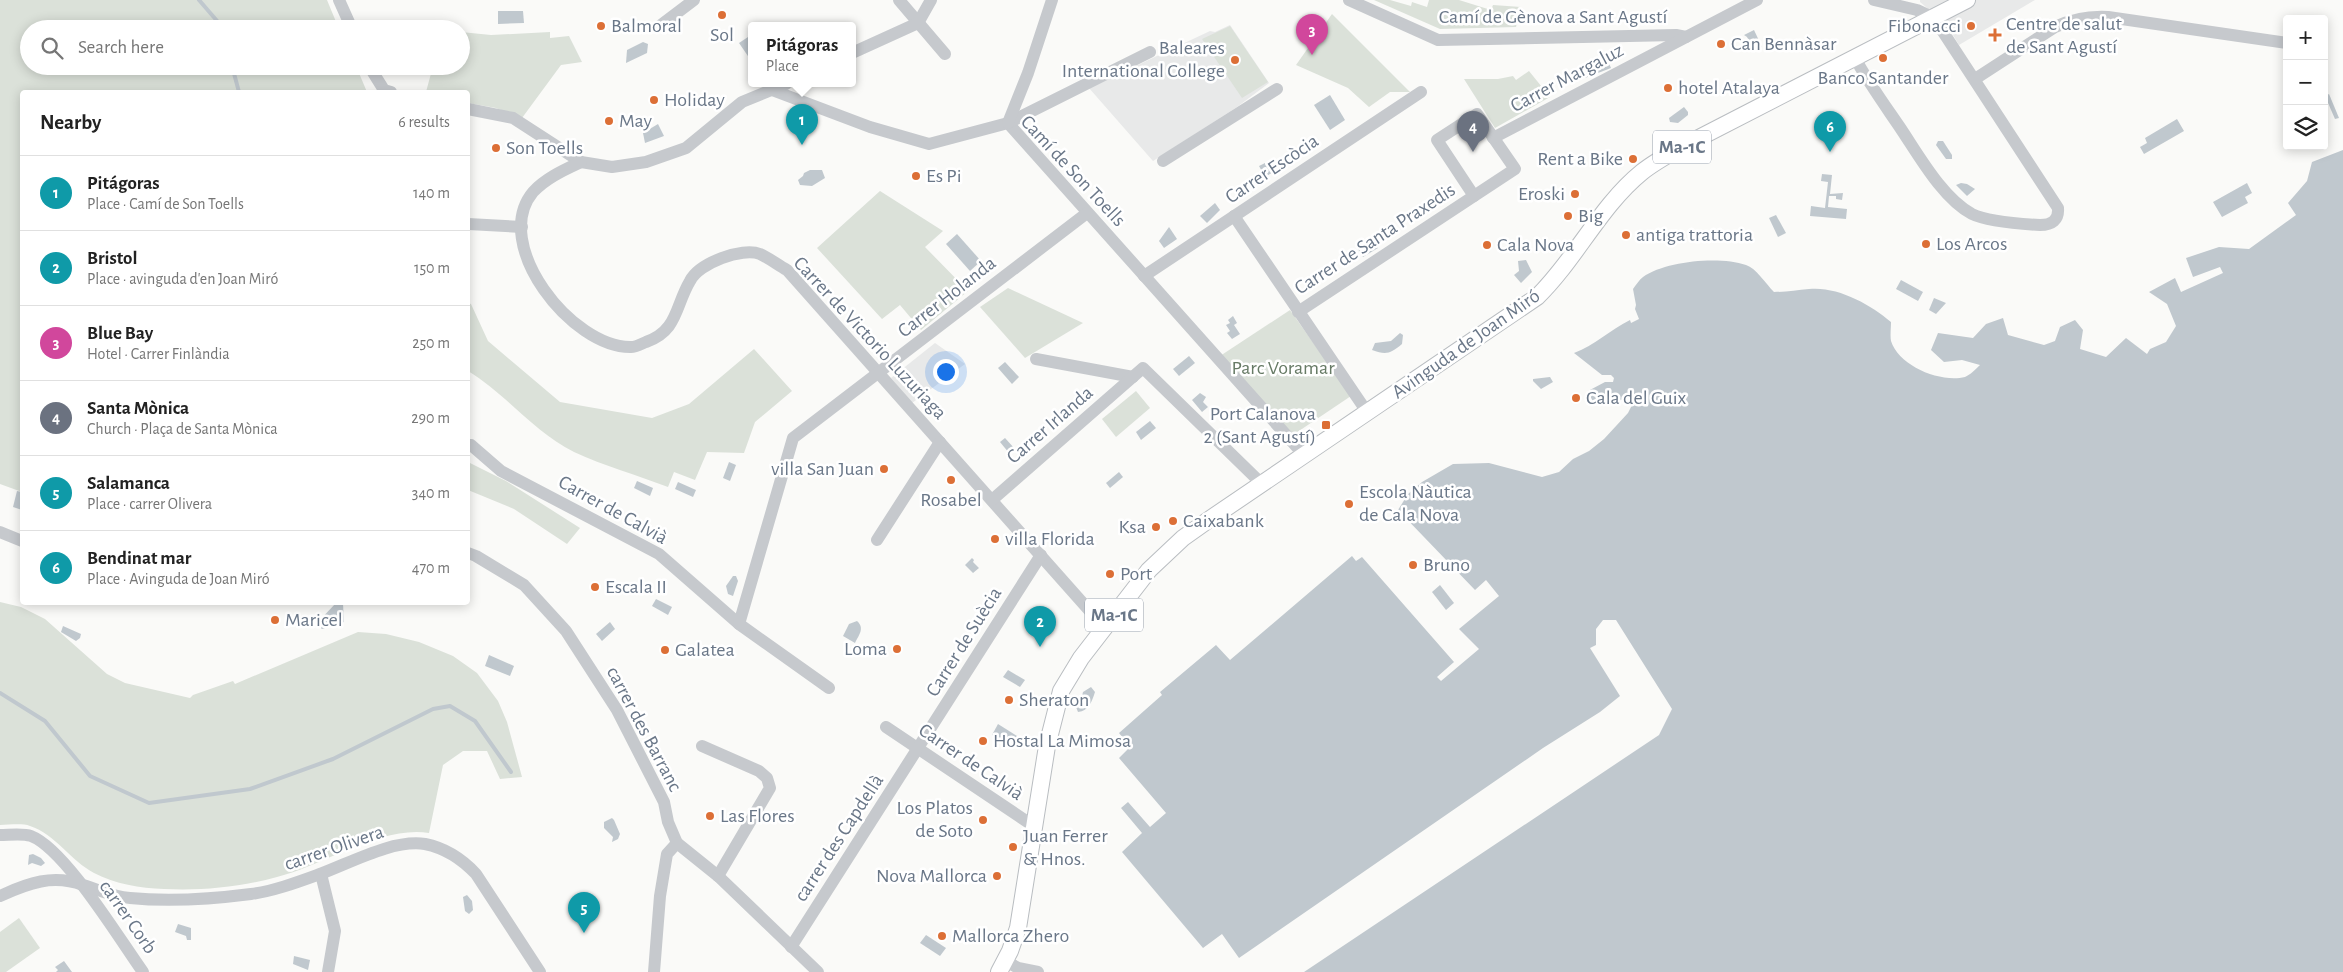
<!DOCTYPE html>
<html lang="en">
<head>
<meta charset="utf-8">
<style>
  :root { --surface:#fff; --page:#f6f6f6; --text:#222; --muted:#767676; --line:#e0e0e0; --accent:#0f766e }
  body { margin:0; font-family:"Alegreya Sans",sans-serif; background:var(--page); color:var(--text) }
  .controls { position:absolute; right:15px; top:15px; display:grid; overflow:hidden; border-radius:5px; box-shadow:0 2px 12px #0003 }
  .controls button { width:45px; height:45px; display:grid; place-items:center; padding:0; border:0; border-bottom:1px solid var(--line); background:var(--surface); color:var(--text); font:25px sans-serif }
  .you { position:absolute; left:945px; top:371px; width:18px; height:18px; margin:-12px; border:4px solid #fff; border-radius:50%; background:#1a73e8; box-shadow:0 0 0 8px #1a73e833 }
  .badge { display:grid; place-items:center; width:32px; height:32px; border-radius:50%; background:var(--accent); color:#fff; font-size:16px; font-weight:700 }
  .pin { position:absolute; translate:-50% -41px; filter:drop-shadow(0 1px 2px #0008) }
  .pin::after { content:''; position:absolute; top:26px; width:18px; height:15px; background:inherit; clip-path:polygon(0 0,100% 0,50% 100%) }
  .popup { position:absolute; left:748px; top:22px; width:108px; height:65px; box-sizing:border-box; display:grid; place-content:center; border-radius:5px; background:var(--surface); filter:drop-shadow(0 1px 4px #0005); font-size:16px; white-space:nowrap; color:var(--muted) }
  .popup b { font-size:19px; color:var(--text) }
  .popup::after { content:''; position:absolute; left:50%; top:100%; margin-left:-10px; border:10px solid transparent; border-top-color:var(--surface) }
  .list { margin:0; padding:0; list-style:none }
  h2 { display:flex; justify-content:space-between; align-items:center; height:65px; margin:0; padding:0 20px; font-size:21px }
  h2 small { font-size:16px; font-weight:400; color:var(--muted) }
  .list li { display:grid; grid-template-columns:32px 1fr auto; gap:15px; align-items:center; box-sizing:border-box; height:75px; padding:0 20px; border-top:1px solid var(--line) }
  .list b { display:block; font-size:19px; white-space:nowrap }
  .list p { margin:0; font-size:16px; white-space:nowrap; color:var(--muted) }
  .list em { font-size:16px; font-style:normal; color:var(--muted) }
  .icon { flex:none; width:28px; height:28px; fill:none; stroke:currentColor; stroke-width:2; stroke-linecap:round; stroke-linejoin:round }
  .map { position:relative; flex:none; width:2343px; height:972px; overflow:hidden }
  .search { position:absolute; background:var(--surface); box-shadow:0 2px 12px #0003; left:20px; top:20px; width:450px; height:55px; display:flex; align-items:center; gap:12px; box-sizing:border-box; padding:0 18px; border-radius:28px; color:var(--muted); font-size:19px }
  .panel { position:absolute; background:var(--surface); box-shadow:0 2px 12px #0003; left:20px; top:90px; width:450px; height:515px; border-radius:5px }
  .map>svg:first-child { display:block }
  .built { fill:#e8e9e9 }
  .green { fill:#dbe1d9 }
  .water { fill:#c0c8ce }
  .lines { fill:none; stroke-linecap:round; stroke-linejoin:round }
  .stream { stroke:#c0c8ce; stroke-width:4 }
  .major-casing { stroke:#b9bdc1; stroke-width:18 }
  .minor { stroke:#c6c9cd; stroke-width:12 }
  .major { stroke:#fff; stroke-width:16 }
  .poi-dot { fill:#dc6f36; stroke:#fff; stroke-width:2 }
  .labels { text-anchor:middle; dominant-baseline:central; stroke-width:5; stroke-linejoin:round; paint-order:stroke }
  .shield { fill:#fff; stroke:#97a0ac; stroke-width:1 }
  .shield-label { font-size:19px; font-weight:bold; fill:#6a7788 }
  .street-label { font-size:20px; fill:#6a7788; stroke:#fff }
  .poi-label { font-size:20px; fill:#6a7788; stroke:#fff; text-anchor:start }
  .park-label { font-size:20px; fill:#667a65; stroke:#fff }
</style>
</head>
<body>
<div class="map">
<svg width="2343" height="972" viewBox="0 0 2343 972">
  <rect width="100%" height="100%" fill="#fafaf8"/>
  <g class="built">
    <path d="M1920,0H2035L1959,45L1947,25L1920,2Z"/>
    <path d="M1230,25L1269,83L1237,107L1153,161L1089,88L1210,31L1215,32Z"/>
    <path d="M935,343L965,364L912,403L891,378Z"/>
  </g>
  <g class="green">
    <path d="M0,0H327L339,29H29V66H356L367,92H22V492L0,484Z"/>
    <path d="M1374,0H1390L1411,6L1412,2L1427,7L1429,0H1459L1491,10L1493,5L1521,7L1516,27L1440,29Z"/>
    <path d="M1332,14L1410,92H1390L1369,107L1348,88L1296,65Z"/>
    <path d="M1230,26L1268,82L1242,98L1202,39Z"/>
    <path d="M461,32L491,35L550,32V38L569,36L582,62L561,65L522,118L496,108L468,103V92H426L433,66H461Z"/>
    <path d="M1529,71L1550,97L1495,128L1464,79H1498L1513,76L1516,80Z"/>
    <path d="M880,191L943,231L925,247L968,291L921,330L900,305L882,319L817,248Z"/>
    <path d="M1008,288L1083,323L1025,358L980,307Z"/>
    <path d="M468,303L471,304L488,341L560,402L652,418L689,404L754,349L792,391L755,422L744,453L707,452L695,480L674,472L668,487C637,475 604,466 574,452C534,432 506,394 468,371Z"/>
    <path d="M1290,310L1351,396L1293,435L1220,356Z"/>
    <path d="M1136,391L1150,408L1116,437L1102,419Z"/>
    <path d="M468,462L506,481L580,528L567,544L514,509L468,490Z"/>
    <path d="M0,602L21,607L45,619L107,674L125,683L190,698L193,695L233,681L235,684L358,632L386,634L419,642L453,656L477,673L498,701L507,722L522,777L500,779L487,751H463L443,765L429,833C382,825 322,866 277,877C241,887 201,891 164,889C140,888 115,884 94,873C71,861 55,834 30,826C22,823 9,825 0,825Z"/>
    <path d="M19,918L40,948L6,972H0V932Z"/>
  </g>
  <g class="water">
    <path d="M498,11H523L524,23L498,24Z"/>
    <path d="M1754,30L1762,47L1754,51L1747,37L1744,35Z"/>
    <path d="M748,37L752,43V58L750,59L739,43Z"/>
    <path d="M643,42L648,44L647,53L626,63L627,50Z"/>
    <path d="M1607,59L1611,68L1585,78L1582,69Z"/>
    <path d="M2329,94L2339,118L2335,119L2325,96Z"/>
    <path d="M1330,95L1345,120L1330,130L1314,105Z"/>
    <path d="M1684,107L1688,112V115L1678,123L1670,122L1669,118Z"/>
    <path d="M2177,119L2184,131L2144,154L2140,147L2147,143L2145,138Z"/>
    <path d="M658,124L664,136L645,143L643,133Z"/>
    <path d="M1938,141H1943L1952,155V159H1946L1936,145Z"/>
    <path d="M2343,150V972H1304L1659,735L1672,709L1616,620H1603L1596,629V645L1590,648L1620,696L1600,712L1543,748L1239,958L1222,934L1203,948L1122,852L1142,833L1121,808L1128,802L1150,827L1166,813L1119,758L1130,747L1119,733L1162,695L1160,692L1216,645L1230,660L1352,556L1356,561L1362,557L1454,662L1437,677L1441,681L1479,649L1459,629L1499,596L1486,580L1475,590L1398,510L1408,494L1422,482L1453,464L1489,463L1542,477L1559,472L1573,459L1589,451L1604,439L1628,413L1636,397L1629,392L1622,400L1607,397L1594,404L1588,391L1605,382H1613L1614,378L1611,375H1602L1574,353C1595,345 1610,330 1630,320L1631,323L1639,319L1635,309L1636,305L1633,289C1636,285 1639,280 1643,277C1666,261 1719,256 1746,265C1756,268 1766,284 1774,292C1786,292 1797,290 1809,289C1837,286 1870,304 1891,322C1891,328 1890,336 1891,341C1899,366 1940,383 1965,377C1970,375 1976,369 1980,365L1962,360L1944,362L1931,350L1938,333L1973,338L1986,324L2003,318L2008,335L2044,345L2055,341L2060,327L2075,320L2083,330L2080,349L2106,357L2126,338L2147,354L2150,349L2166,342L2176,326L2167,304L2149,292L2175,278L2181,292L2223,273L2220,267L2193,277L2186,258L2219,247L2249,249L2296,215L2288,203L2307,181L2312,162Z"/>
    <path d="M1276,162L1280,168L1265,177L1259,166L1265,163L1268,167Z"/>
    <path d="M810,170H822L825,178L812,186L800,185L798,180L803,176L804,173Z"/>
    <path d="M1822,174L1832,175L1830,194L1843,193L1842,200L1836,199V196H1829L1828,207L1847,209L1846,219L1810,216L1811,206L1825,208L1828,182L1821,181Z"/>
    <path d="M1961,183L1967,184L1975,189L1967,196L1956,185Z"/>
    <path d="M2247,183L2252,193L2245,197L2248,203L2222,217L2213,202Z"/>
    <path d="M1215,203L1220,210L1207,223L1200,216Z"/>
    <path d="M1776,215L1786,233L1778,237L1769,218Z"/>
    <path d="M1169,227L1177,239L1164,248L1159,241Z"/>
    <path d="M957,234L981,261L970,271L946,244Z"/>
    <path d="M1372,240L1378,248L1363,257L1358,249Z"/>
    <path d="M1526,260L1532,272L1521,283L1514,275L1519,271L1518,261Z"/>
    <path d="M1901,280L1923,292L1918,301L1896,289Z"/>
    <path d="M1934,298L1946,303L1936,314L1929,310Z"/>
    <path d="M1233,316L1237,323L1234,325L1240,334L1232,339L1227,333L1230,331L1226,325L1230,323L1228,320Z"/>
    <path d="M1400,333L1403,335L1402,344C1390,354 1386,355 1372,350L1375,343L1391,341Z"/>
    <path d="M1189,356L1195,363L1179,376L1173,369Z"/>
    <path d="M1005,362L1019,377L1012,384L998,368Z"/>
    <path d="M1550,377L1553,382L1541,389L1533,381V379Z"/>
    <path d="M1200,393L1206,397L1203,402L1208,407L1202,412L1192,400Z"/>
    <path d="M1150,421L1156,428L1141,440L1136,432Z"/>
    <path d="M1005,438L1015,449L1009,453L1000,442Z"/>
    <path d="M729,462L736,465L730,481L723,478Z"/>
    <path d="M1119,472L1123,477L1110,488L1106,483Z"/>
    <path d="M637,481L653,488L650,496L634,488Z"/>
    <path d="M678,482L696,490L693,497L675,489Z"/>
    <path d="M17,491L22,492V510L13,507Z"/>
    <path d="M972,558L974,560L973,562L979,568L973,573L965,565Z"/>
    <path d="M733,576H736L738,581L733,596L728,594L726,586Z"/>
    <path d="M1440,585L1454,603L1446,610L1432,592Z"/>
    <path d="M656,599L672,607L668,615L652,606Z"/>
    <path d="M336,603L343,604L344,622L322,629L316,624Z"/>
    <path d="M857,621C865,628 859,635 855,643L843,636L849,624Z"/>
    <path d="M610,622L615,629L602,641L596,634Z"/>
    <path d="M63,626L81,634L80,638L76,641L61,632Z"/>
    <path d="M489,655L514,666L510,676L485,666Z"/>
    <path d="M1008,670L1025,680L1020,687L1003,677Z"/>
    <path d="M1091,687L1095,692C1092,701 1089,711 1078,712L1076,707L1081,700L1083,692Z"/>
    <path d="M998,724L1017,736L1011,746L992,735Z"/>
    <path d="M612,818L614,820L620,834L618,839L612,842L613,837L604,828V822Z"/>
    <path d="M33,854L41,858L45,863L41,866L32,863L28,865L29,855Z"/>
    <path d="M467,895L472,901L473,910L469,914L465,911L463,897Z"/>
    <path d="M178,924L191,928V940H187L186,936L175,932Z"/>
    <path d="M926,935L946,948L940,956L920,943Z"/>
    <path d="M294,956L310,960L308,970L293,964Z"/>
    <path d="M64,961L72,972H56L58,970L55,967Z"/>
  </g>
  <g class="lines">
    <g class="stream">
      <path d="M199,0L218,22L220,29"/>
      <path d="M232,66L239,92"/>
      <path d="M0,693L45,721L90,776L149,803L250,789L333,759L433,709L450,706L475,721L511,772"/>
    </g>
    <defs>
      <path id="major" d="M999,972L1010,951L1018,928L1047,746L1061,691L1081,658L1149,570L1183,538L1207,521L1537,297C1576,259 1600,206 1642,172C1657,160 1675,151 1691,142L1967,0"/>
    </defs>
    <use href="#major" class="major-casing"/>
    <g class="minor">
      <path d="M339,0L352,29"/>
      <path d="M899,0L945,54"/>
      <path d="M1349,0L1438,40L1676,35L1686,37"/>
      <path d="M657,28L694,0"/>
      <path d="M852,53L918,23L931,0"/>
      <path d="M1855,58C1868,82 1884,104 1899,126C1918,154 1942,198 1972,214C1988,222 2021,224 2040,225C2052,225 2059,220 2058,208L1934,18L1917,10L1874,0"/>
      <path d="M369,66L384,90L391,92"/>
      <path d="M1975,79L2055,27C2072,19 2089,16 2108,17L2287,43"/>
      <path d="M772,90L870,127L929,144L1008,123L1304,455"/>
      <path d="M468,109L513,118L581,162L612,167L646,162L686,148L742,102L786,84"/>
      <path d="M1477,114L1515,169L1474,196L1437,140Z"/>
      <path d="M1008,123L1150,52"/>
      <path d="M1008,123L1028,73L1052,0"/>
      <path d="M1493,138L1757,0"/>
      <path d="M1163,161L1277,89"/>
      <path d="M581,162C564,170 546,178 533,192C490,244 572,348 631,347C636,347 641,344 646,342C678,331 675,306 690,281C699,263 742,247 760,254C769,258 778,265 787,270L1104,627"/>
      <path d="M1234,216L1367,412"/>
      <path d="M468,224L522,227"/>
      <path d="M1144,276L1421,92"/>
      <path d="M1298,312L1474,196"/>
      <path d="M1036,359L1133,377"/>
      <path d="M471,445L501,471L659,554L739,624L829,688"/>
      <path d="M992,500L1143,368L1262,484"/>
      <path d="M0,532L22,541"/>
      <path d="M877,540L940,442"/>
      <path d="M468,553L476,556L524,585L566,631L617,710L664,802L668,822L677,843L718,876L818,972"/>
      <path d="M739,624L793,438L1087,213"/>
      <path d="M886,727L1035,827"/>
      <path d="M702,746L759,771L767,778L770,788L718,876"/>
      <path d="M0,835C9,835 23,833 31,836C65,849 120,940 143,972"/>
      <path d="M321,874L335,931L328,972"/>
      <path d="M0,896C28,883 53,874 83,885C99,890 113,897 130,898C170,902 212,899 251,894C274,891 298,882 320,874C350,863 393,839 425,844C445,848 462,859 476,874L540,972"/>
      <path d="M791,947L1041,555"/>
      <path d="M1006,961L1018,968L1038,972"/>
      <path d="M654,972L660,896L667,854L677,843"/>
    </g>
    <use href="#major" class="major"/>
  </g>
  <g class="poi-dot">
    <circle cx="722" cy="15" r="5"/>
    <circle cx="601" cy="26" r="5"/>
    <circle cx="1971" cy="26" r="5"/>
    <path d="M1992.5 27.5h5v5h5v5h-5v5h-5v-5h-5v-5h5z"/>
    <circle cx="1721" cy="44" r="5"/>
    <circle cx="1883" cy="58" r="5"/>
    <circle cx="1235" cy="60" r="5"/>
    <circle cx="1668" cy="88" r="5"/>
    <circle cx="654" cy="100" r="5"/>
    <circle cx="609" cy="121" r="5"/>
    <circle cx="496" cy="148" r="5"/>
    <circle cx="1633" cy="159" r="5"/>
    <circle cx="916" cy="176" r="5"/>
    <circle cx="1575" cy="194" r="5"/>
    <circle cx="1568" cy="216" r="5"/>
    <circle cx="1626" cy="235" r="5"/>
    <circle cx="1926" cy="244" r="5"/>
    <circle cx="1487" cy="245" r="5"/>
    <circle cx="1576" cy="398" r="5"/>
    <rect x="1321" y="420" width="10" height="10" rx="2.5"/>
    <circle cx="884" cy="469" r="5"/>
    <circle cx="951" cy="480" r="5"/>
    <circle cx="1349" cy="504" r="5"/>
    <circle cx="1173" cy="521" r="5"/>
    <circle cx="1156" cy="527" r="5"/>
    <circle cx="995" cy="539" r="5"/>
    <circle cx="1413" cy="565" r="5"/>
    <circle cx="1110" cy="574" r="5"/>
    <circle cx="595" cy="587" r="5"/>
    <circle cx="275" cy="620" r="5"/>
    <circle cx="897" cy="649" r="5"/>
    <circle cx="665" cy="650" r="5"/>
    <circle cx="1009" cy="700" r="5"/>
    <circle cx="983" cy="741" r="5"/>
    <circle cx="710" cy="816" r="5"/>
    <circle cx="983" cy="820" r="5"/>
    <circle cx="1013" cy="847" r="5"/>
    <circle cx="997" cy="876" r="5"/>
    <circle cx="942" cy="936" r="5"/>
  </g>
  <g class="labels">
    <g class="shield">
      <rect x="1653" y="130.5" width="58" height="33" rx="4"/>
      <rect x="1085" y="598.5" width="58" height="33" rx="4"/>
    </g>
    <g class="shield-label">
      <text x="1682" y="147">Ma-1C</text>
      <text x="1114" y="615">Ma-1C</text>
    </g>
    <g class="street-label">
      <text x="1553" y="17">Camí de Gènova a Sant Agustí</text>
      <text transform="translate(1567 78) rotate(-28)">Carrer Margaluz</text>
      <text transform="translate(1272 169) rotate(-34)">Carrer Escòcia</text>
      <text transform="translate(1073 171) rotate(47)">Camí de Son Toells</text>
      <text transform="translate(1375 239) rotate(-33)">Carrer de Santa Praxedis</text>
      <text transform="translate(947 297) rotate(-38)">Carrer Holanda</text>
      <text transform="translate(870 338) rotate(47)">Carrer de Victorio Luzuriaga</text>
      <text transform="translate(1466 344) rotate(-35)">Avinguda de Joan Miró</text>
      <text transform="translate(1050 425) rotate(-41)">Carrer Irlanda</text>
      <text transform="translate(613 510) rotate(29)">Carrer de Calvià</text>
      <text transform="translate(964 642) rotate(-58)">Carrer de Suècia</text>
      <text transform="translate(644 729) rotate(62)">carrer des Barranc</text>
      <text transform="translate(971 762) rotate(34)">Carrer de Calvià</text>
      <text transform="translate(839 838) rotate(-57)">carrer des Capdellà</text>
      <text transform="translate(334 848) rotate(-19)">carrer Olivera</text>
      <text transform="translate(128 917) rotate(55)">carrer Corb</text>
    </g>
    <g class="poi-label">
      <text x="2006" y="24">Centre de salut<tspan x="2006" dy="23">de Sant Agustí</tspan></text>
      <text x="611" y="26">Balmoral</text>
      <text x="1961" y="26" text-anchor="end">Fibonacci</text>
      <text x="722" y="35" text-anchor="middle">Sol</text>
      <text x="1731" y="44">Can Bennàsar</text>
      <text x="1225" y="48" text-anchor="end">Baleares<tspan x="1225" dy="23">International College</tspan></text>
      <text x="1883" y="78" text-anchor="middle">Banco Santander</text>
      <text x="1678" y="88">hotel Atalaya</text>
      <text x="664" y="100">Holiday</text>
      <text x="619" y="121">May</text>
      <text x="506" y="148">Son Toells</text>
      <text x="1623" y="159" text-anchor="end">Rent a Bike</text>
      <text x="926" y="176">Es Pi</text>
      <text x="1565" y="194" text-anchor="end">Eroski</text>
      <text x="1578" y="216">Big</text>
      <text x="1636" y="235">antiga trattoria</text>
      <text x="1936" y="244">Los Arcos</text>
      <text x="1497" y="245">Cala Nova</text>
      <text x="1586" y="398">Cala del Guix</text>
      <text x="1316" y="414" text-anchor="end">Port Calanova<tspan x="1316" dy="23">2 (Sant Agustí)</tspan></text>
      <text x="874" y="469" text-anchor="end">villa San Juan</text>
      <text x="1359" y="492">Escola Nàutica<tspan x="1359" dy="23">de Cala Nova</tspan></text>
      <text x="951" y="500" text-anchor="middle">Rosabel</text>
      <text x="1183" y="521">Caixabank</text>
      <text x="1146" y="527" text-anchor="end">Ksa</text>
      <text x="1005" y="539">villa Florida</text>
      <text x="1423" y="565">Bruno</text>
      <text x="1120" y="574">Port</text>
      <text x="605" y="587">Escala II</text>
      <text x="285" y="620">Maricel</text>
      <text x="887" y="649" text-anchor="end">Loma</text>
      <text x="675" y="650">Galatea</text>
      <text x="1019" y="700">Sheraton</text>
      <text x="993" y="741">Hostal La Mimosa</text>
      <text x="973" y="808" text-anchor="end">Los Platos<tspan x="973" dy="23">de Soto</tspan></text>
      <text x="720" y="816">Las Flores</text>
      <text x="1023" y="836">Juan Ferrer<tspan x="1023" dy="23">&amp; Hnos.</tspan></text>
      <text x="987" y="876" text-anchor="end">Nova Mallorca</text>
      <text x="952" y="936">Mallorca Zhero</text>
    </g>
    <g class="park-label">
      <text x="1283" y="368">Parc Voramar</text>
    </g>
  </g>
</svg>
<div class="controls">
<button>+</button>
<button>−</button>
<button><svg class="icon" aria-label="layers" viewBox="0 0 24 24"><path d="M12 4l9 5-9 5-9-5zM3 14l9 5 9-5"/></svg></button>
</div>
<div class="you"></div>
<div class="pin badge" style="left:802px;top:145px;background:#0f9aa8">1</div>
<div class="popup"><b>Pitágoras</b>Place</div>
<div class="pin badge" style="left:1040px;top:647px;background:#0f9aa8">2</div>
<div class="pin badge" style="left:1312px;top:55px;background:#d1479c">3</div>
<div class="pin badge" style="left:1473px;top:152px;background:#6b7280">4</div>
<div class="pin badge" style="left:584px;top:933px;background:#0f9aa8">5</div>
<div class="pin badge" style="left:1830px;top:152px;background:#0f9aa8">6</div>
<div class="search"><svg class="icon" aria-label="search" viewBox="0 0 24 24"><circle cx="10" cy="10" r="6"/><path d="M15 15l6 6"/></svg>Search here</div>
<section class="panel">
<h2>Nearby<small>6 results</small></h2>
<ul class="list">
<li><span class="badge" style="background:#0f9aa8">1</span><div><b>Pitágoras</b><p>Place · Camí de Son Toells</p></div><em>140 m</em></li>
<li><span class="badge" style="background:#0f9aa8">2</span><div><b>Bristol</b><p>Place · avinguda d'en Joan Miró</p></div><em>150 m</em></li>
<li><span class="badge" style="background:#d1479c">3</span><div><b>Blue Bay</b><p>Hotel · Carrer Finlàndia</p></div><em>250 m</em></li>
<li><span class="badge" style="background:#6b7280">4</span><div><b>Santa Mònica</b><p>Church · Plaça de Santa Mònica</p></div><em>290 m</em></li>
<li><span class="badge" style="background:#0f9aa8">5</span><div><b>Salamanca</b><p>Place · carrer Olivera</p></div><em>340 m</em></li>
<li><span class="badge" style="background:#0f9aa8">6</span><div><b>Bendinat mar</b><p>Place · Avinguda de Joan Miró</p></div><em>470 m</em></li>
</ul>
</section>
</div>
</body>
</html>
